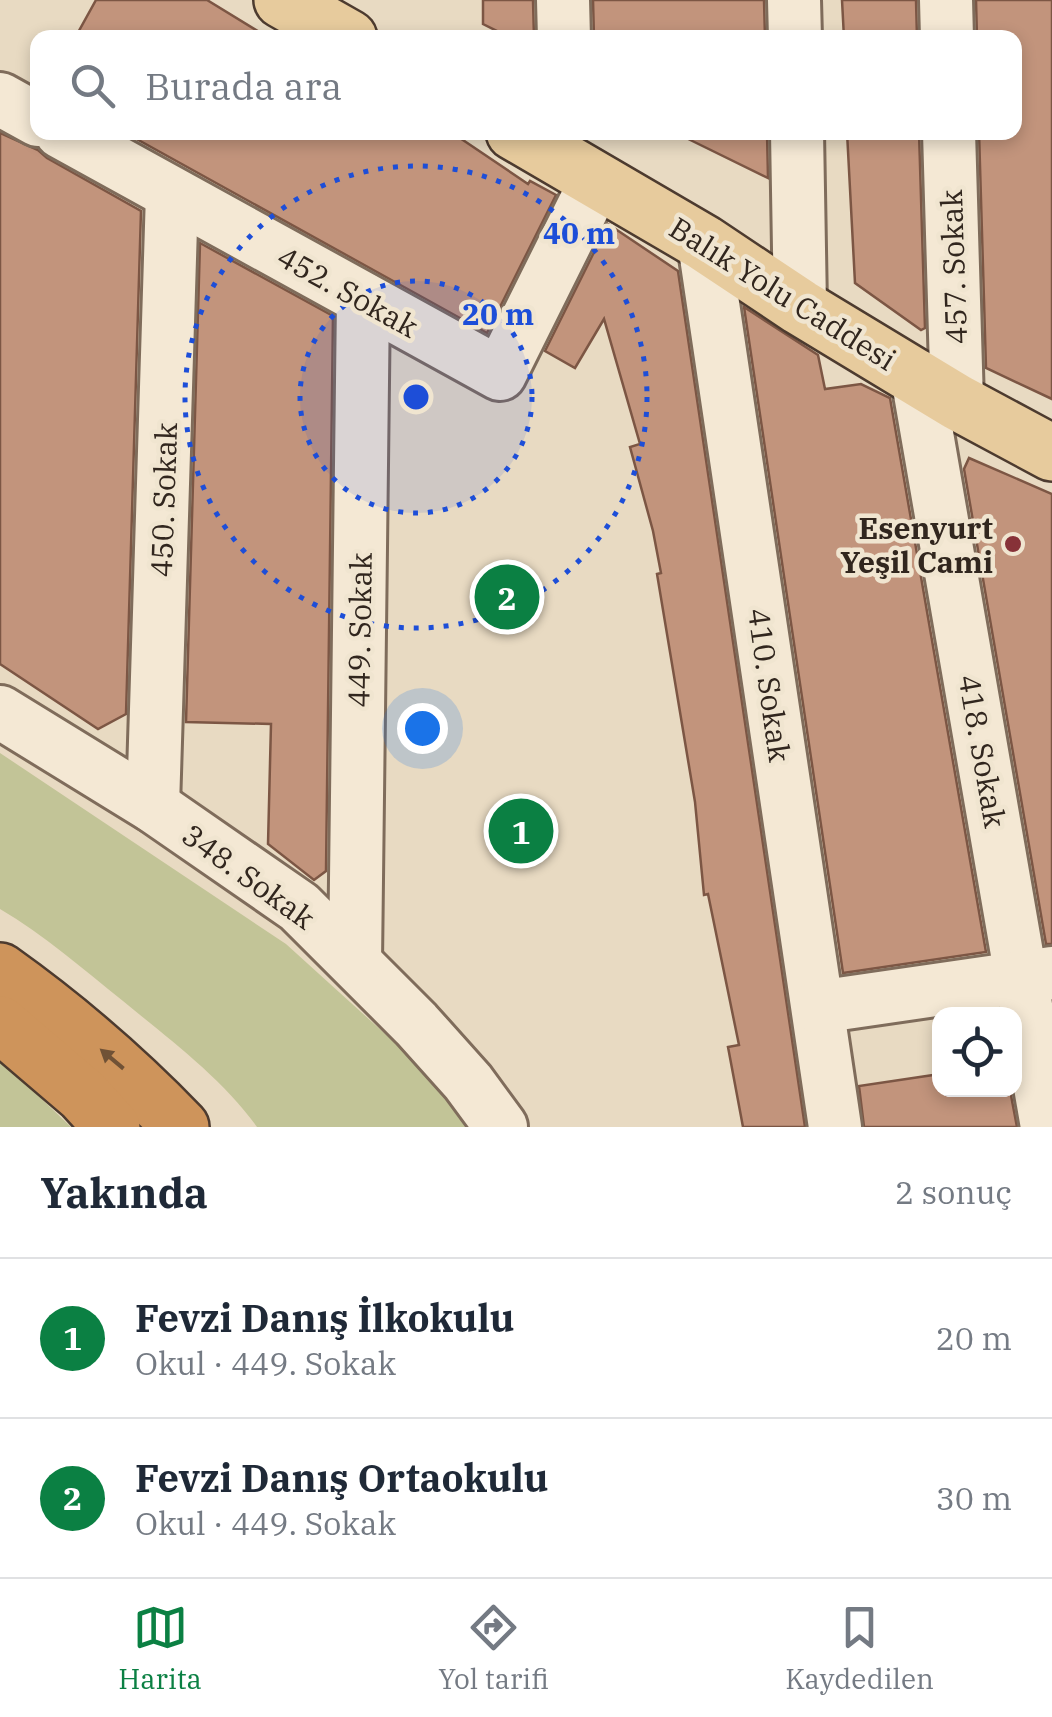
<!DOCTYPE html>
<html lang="tr">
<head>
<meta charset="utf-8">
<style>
  :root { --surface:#fff; --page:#f2f2f3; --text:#1f2937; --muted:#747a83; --line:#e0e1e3; --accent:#0b8043 }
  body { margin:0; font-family:"IBM Plex Serif",serif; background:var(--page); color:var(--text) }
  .controls { position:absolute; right:30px; bottom:30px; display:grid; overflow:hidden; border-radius:20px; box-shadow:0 5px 15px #0003 }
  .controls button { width:90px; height:90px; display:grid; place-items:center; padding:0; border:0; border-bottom:2px solid var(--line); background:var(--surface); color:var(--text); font:50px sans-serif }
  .you { position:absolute; left:422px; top:728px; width:35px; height:35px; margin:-25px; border:8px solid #fff; border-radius:50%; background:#1a73e8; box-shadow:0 0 0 15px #1a73e833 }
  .badge { display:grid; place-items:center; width:65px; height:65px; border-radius:50%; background:var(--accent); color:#fff; font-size:32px; font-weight:700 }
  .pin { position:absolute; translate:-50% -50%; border:5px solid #fff; box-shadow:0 2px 10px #0006 }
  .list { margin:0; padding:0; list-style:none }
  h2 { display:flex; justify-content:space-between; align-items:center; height:130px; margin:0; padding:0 40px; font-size:42px }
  h2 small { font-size:32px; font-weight:400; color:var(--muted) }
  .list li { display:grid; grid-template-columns:65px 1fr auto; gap:30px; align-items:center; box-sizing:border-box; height:160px; padding:0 40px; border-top:2px solid var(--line) }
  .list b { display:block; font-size:38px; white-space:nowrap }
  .list p { margin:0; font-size:32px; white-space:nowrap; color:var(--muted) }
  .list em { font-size:32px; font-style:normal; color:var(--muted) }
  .icon { flex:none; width:55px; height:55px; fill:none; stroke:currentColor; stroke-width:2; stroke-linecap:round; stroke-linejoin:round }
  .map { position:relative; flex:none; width:1052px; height:1127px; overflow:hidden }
  .search { position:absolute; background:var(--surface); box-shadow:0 5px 15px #0003; left:30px; right:30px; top:30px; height:110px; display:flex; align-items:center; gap:25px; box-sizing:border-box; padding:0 35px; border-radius:20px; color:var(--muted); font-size:38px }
  .sheet { height:450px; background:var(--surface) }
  nav { display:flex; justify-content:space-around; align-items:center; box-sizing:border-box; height:140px; border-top:2px solid var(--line); background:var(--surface); font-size:28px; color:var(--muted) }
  nav a { display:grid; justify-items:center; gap:5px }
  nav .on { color:var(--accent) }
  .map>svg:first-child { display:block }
  .green { fill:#c2c497 }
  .building { fill:#c2947c; stroke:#7c5644; stroke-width:2.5 }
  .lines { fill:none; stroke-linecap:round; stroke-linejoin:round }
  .minor-casing { stroke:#7f6c5b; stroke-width:58 }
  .major-casing { stroke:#4d3b2f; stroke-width:60 }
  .highway-casing { stroke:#4d3b2f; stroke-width:60 }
  .minor { stroke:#f4e8d4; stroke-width:52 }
  .major { stroke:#e7cb9d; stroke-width:55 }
  .highway { stroke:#ce945b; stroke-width:55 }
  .oneway { fill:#705236 }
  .ring { fill:none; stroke:#1d4ed8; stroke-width:5; stroke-dasharray:5 10 }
  .poi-dot { fill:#873238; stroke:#f0e5d0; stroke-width:4 }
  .labels { text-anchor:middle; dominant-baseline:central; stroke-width:9; stroke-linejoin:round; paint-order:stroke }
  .street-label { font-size:30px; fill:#31261e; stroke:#f0e5d0 }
  .poi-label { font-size:30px; font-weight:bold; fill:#31261e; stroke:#f0e5d0; text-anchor:end }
  .centre { fill:#1d4ed8; stroke:#f0e5d0; stroke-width:5 }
  .ring-label { font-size:30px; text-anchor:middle; font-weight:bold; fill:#1d4ed8; stroke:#f0e5d0; stroke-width:9; stroke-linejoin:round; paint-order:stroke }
</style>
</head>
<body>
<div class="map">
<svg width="1052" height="1127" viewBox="0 0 1052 1127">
  <rect width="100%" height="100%" fill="#e8dac2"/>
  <g class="green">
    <path d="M0,753L286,944L436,1080L470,1127H257C222,1078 170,1040 123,1001C83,969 44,935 0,909Z"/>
    <path d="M0,1059L71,1127H0Z"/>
  </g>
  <g class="building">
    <path d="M96,0H207L269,38H75Z"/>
    <path d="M483,0H533L534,38H511L483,24Z"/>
    <path d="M593,0H764L765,38H594Z"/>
    <path d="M842,0H916L917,38H844Z"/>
    <path d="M976,0H1052V399L986,368L979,132H1014V38H977Z"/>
    <path d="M124,132H451L528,184L530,181L556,195L487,333Z"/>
    <path d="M674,132H767L768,178Z"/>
    <path d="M847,132H919L925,328L921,330L855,283Z"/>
    <path d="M0,133L38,150L47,158L141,211L126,714L98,729L0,664Z"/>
    <path d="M608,224L678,271L805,1127H743L728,1047L739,1045L708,894L704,895L695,802L657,574L661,573L653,531L630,447L640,444L604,319L575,368L545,351Z"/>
    <path d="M200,243L333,316L326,871L314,880L268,844L271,724L186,722Z"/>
    <path d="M744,307L818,355L825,389L861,384L890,398L986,952L843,973Z"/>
    <path d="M969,458L1052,494V944H1046L964,469Z"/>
    <path d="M940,1074V1090H1010L1017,1127H864L859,1086Z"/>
  </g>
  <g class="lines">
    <defs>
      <g id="minor">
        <path d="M563,0L564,38"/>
        <path d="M794,0L795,38"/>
        <path d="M946,0L947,38"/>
        <path d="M0,99L38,120"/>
        <path d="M61,132L500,374L596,181"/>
        <path d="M797,132L800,307"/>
        <path d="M949,132L957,402"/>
        <path d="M704,243L835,1127"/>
        <path d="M917,376L1047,1127"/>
        <path d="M0,712L153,806L299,907L416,1024L468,1082L501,1127"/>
        <path d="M153,806L172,194"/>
        <path d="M355,962L363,299"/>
        <path d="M818,1007L1052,973"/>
      </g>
      <g id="major">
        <path d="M282,0L349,38"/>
        <path d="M514,132L704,243L800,307L957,402L1052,453"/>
      </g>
      <g id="highway">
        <path d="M0,971C66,1018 125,1069 181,1127"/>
        <path d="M0,1024L83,1095L112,1127"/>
      </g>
    </defs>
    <use href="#minor" class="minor-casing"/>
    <use href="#major" class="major-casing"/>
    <use href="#highway" class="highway-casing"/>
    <use href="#minor" class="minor"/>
    <use href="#major" class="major"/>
    <use href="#highway" class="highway"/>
  </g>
  <defs><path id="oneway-solid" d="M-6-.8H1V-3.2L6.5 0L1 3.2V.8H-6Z" transform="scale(2.5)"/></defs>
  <use class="oneway" href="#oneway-solid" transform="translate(112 1059) rotate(-140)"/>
  <circle cx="416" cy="397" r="116" fill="#1d4ed8" fill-opacity=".12"/>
  <g class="ring">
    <circle cx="416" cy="397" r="116"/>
    <circle cx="416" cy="397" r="231"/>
  </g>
  <circle class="poi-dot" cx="1013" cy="544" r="10"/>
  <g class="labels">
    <g class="street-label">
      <text transform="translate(953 267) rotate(-92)">457. Sokak</text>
      <text transform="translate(348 291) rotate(29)">452. Sokak</text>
      <text transform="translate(783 293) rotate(32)">Balık Yolu Caddesi</text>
      <text transform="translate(163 500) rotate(-88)">450. Sokak</text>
      <text transform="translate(359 630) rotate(-89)">449. Sokak</text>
      <text transform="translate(770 685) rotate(82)">410. Sokak</text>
      <text transform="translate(983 751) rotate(80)">418. Sokak</text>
      <text transform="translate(249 876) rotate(36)">348. Sokak</text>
    </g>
    <g class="poi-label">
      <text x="993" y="527">Esenyurt<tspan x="993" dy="34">Yeşil Cami</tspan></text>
    </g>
  </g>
  <circle cx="416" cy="397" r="15" class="centre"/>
  <g class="ring-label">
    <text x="579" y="244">40 m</text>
    <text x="498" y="325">20 m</text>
  </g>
</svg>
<div class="controls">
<button><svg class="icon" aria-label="locate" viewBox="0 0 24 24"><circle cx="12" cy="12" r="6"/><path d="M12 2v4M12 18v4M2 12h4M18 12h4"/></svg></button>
</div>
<div class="you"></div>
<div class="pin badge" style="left:521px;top:831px">1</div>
<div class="pin badge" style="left:507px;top:597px">2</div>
<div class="search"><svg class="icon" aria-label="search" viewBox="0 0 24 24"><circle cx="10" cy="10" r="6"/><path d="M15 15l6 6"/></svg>Burada ara</div>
</div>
<section class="sheet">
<h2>Yakında<small>2 sonuç</small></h2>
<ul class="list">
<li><span class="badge">1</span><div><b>Fevzi Danış İlkokulu</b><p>Okul · 449. Sokak</p></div><em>20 m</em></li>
<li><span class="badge">2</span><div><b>Fevzi Danış Ortaokulu</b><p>Okul · 449. Sokak</p></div><em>30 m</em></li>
</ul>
</section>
<nav>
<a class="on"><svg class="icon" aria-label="map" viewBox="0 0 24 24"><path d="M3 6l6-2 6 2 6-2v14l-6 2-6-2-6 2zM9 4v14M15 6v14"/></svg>Harita</a>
<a><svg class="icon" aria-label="directions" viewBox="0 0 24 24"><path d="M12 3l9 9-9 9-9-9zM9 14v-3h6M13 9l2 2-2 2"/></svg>Yol tarifi</a>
<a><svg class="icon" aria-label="saved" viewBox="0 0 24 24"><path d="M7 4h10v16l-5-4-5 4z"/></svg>Kaydedilen</a>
</nav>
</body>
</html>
